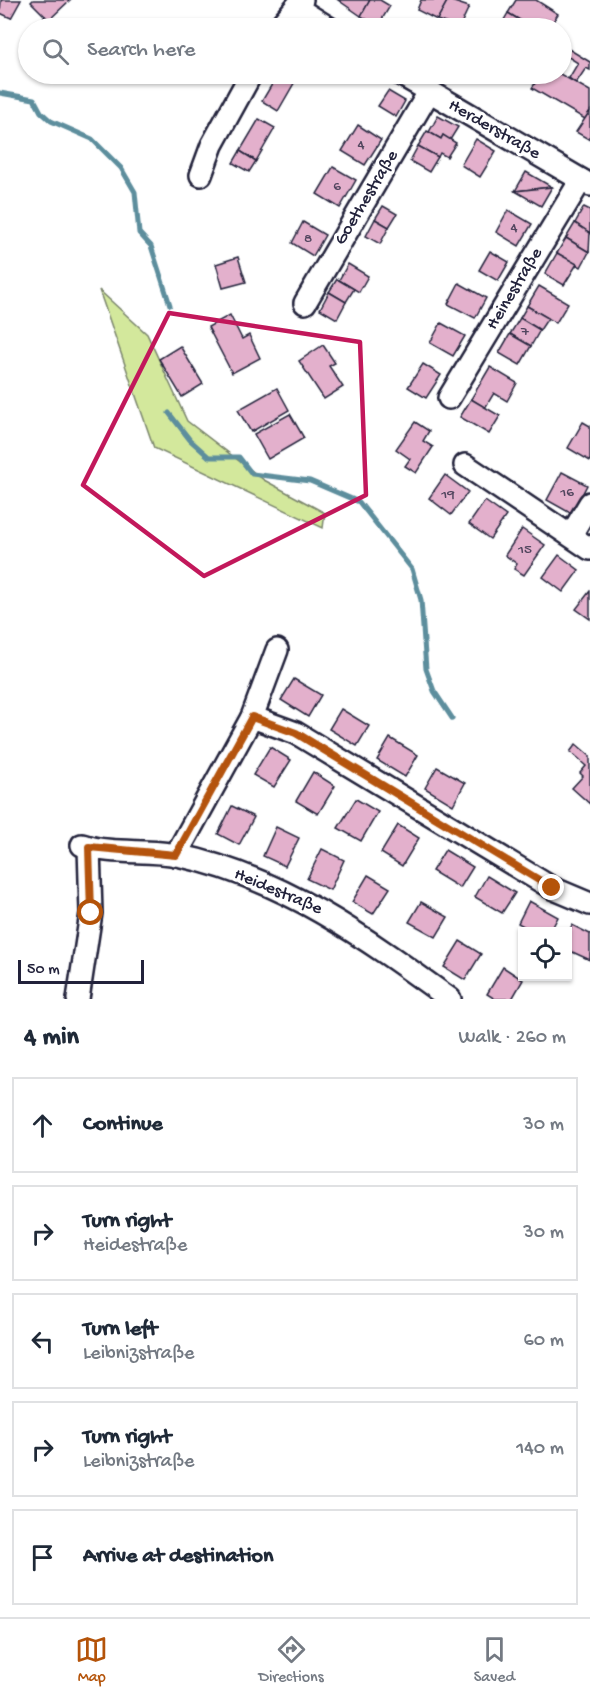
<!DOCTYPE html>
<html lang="en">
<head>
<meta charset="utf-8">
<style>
  :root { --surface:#fff; --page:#f2f2f3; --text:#1f2937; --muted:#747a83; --line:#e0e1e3; --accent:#b45309 }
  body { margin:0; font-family:"Gochi Hand",sans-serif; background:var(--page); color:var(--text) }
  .controls { position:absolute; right:18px; bottom:18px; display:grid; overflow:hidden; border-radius:0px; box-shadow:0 2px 4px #0004 }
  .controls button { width:54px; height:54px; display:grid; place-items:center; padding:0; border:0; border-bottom:2px solid var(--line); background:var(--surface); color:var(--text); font:30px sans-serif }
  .scale { position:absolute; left:18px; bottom:15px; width:126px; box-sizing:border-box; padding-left:6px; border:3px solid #22223b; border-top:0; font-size:16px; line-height:21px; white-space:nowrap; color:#22223b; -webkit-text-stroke:4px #fff; paint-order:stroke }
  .stop { position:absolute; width:18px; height:18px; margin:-14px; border:4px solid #b45309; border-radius:50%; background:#fff }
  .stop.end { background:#b45309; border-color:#fff; box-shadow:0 2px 6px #0008 }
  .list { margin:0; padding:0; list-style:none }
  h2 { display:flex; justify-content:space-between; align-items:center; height:78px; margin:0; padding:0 24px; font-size:26px }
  h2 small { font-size:20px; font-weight:400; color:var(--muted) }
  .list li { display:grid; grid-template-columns:39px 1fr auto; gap:18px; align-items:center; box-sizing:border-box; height:96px; margin:0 12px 12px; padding:0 12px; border:2px solid var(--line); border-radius:0px }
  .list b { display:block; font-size:22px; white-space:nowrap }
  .list p { margin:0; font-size:20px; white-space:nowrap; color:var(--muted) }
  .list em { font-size:20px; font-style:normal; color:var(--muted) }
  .icon { flex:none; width:33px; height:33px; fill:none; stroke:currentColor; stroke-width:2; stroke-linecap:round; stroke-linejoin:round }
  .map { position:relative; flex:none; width:590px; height:999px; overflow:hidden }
  .search { position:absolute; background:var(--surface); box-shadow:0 2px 4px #0004; left:18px; right:18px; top:18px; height:66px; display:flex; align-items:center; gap:15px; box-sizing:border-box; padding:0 21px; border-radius:33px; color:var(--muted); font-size:22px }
  .sheet { height:618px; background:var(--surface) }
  nav { display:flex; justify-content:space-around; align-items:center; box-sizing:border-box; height:84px; border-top:2px solid var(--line); background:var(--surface); font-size:16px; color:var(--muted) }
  nav a { display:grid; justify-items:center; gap:3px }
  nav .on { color:var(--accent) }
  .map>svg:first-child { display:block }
  .green { fill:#d3e89c; stroke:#7a856c; stroke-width:1.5 }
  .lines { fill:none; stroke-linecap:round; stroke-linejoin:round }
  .stream { stroke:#5d8e9d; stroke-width:5 }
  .building { fill:#e3b0cc; stroke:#22223b; stroke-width:1.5 }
  .minor-casing { stroke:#22223b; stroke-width:26 }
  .minor { stroke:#fff; stroke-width:21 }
  .route { stroke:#b45309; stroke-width:8 }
  .marked { fill:none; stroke:#c2185b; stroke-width:4.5; stroke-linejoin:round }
  .labels { text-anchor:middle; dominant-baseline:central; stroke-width:6; stroke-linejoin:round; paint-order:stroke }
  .number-label { font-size:15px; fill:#52465f }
  .street-label { font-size:18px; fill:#22223b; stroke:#fff }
</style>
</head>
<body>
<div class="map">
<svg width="590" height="999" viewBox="0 0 590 999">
  <rect width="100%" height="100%" fill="#fff"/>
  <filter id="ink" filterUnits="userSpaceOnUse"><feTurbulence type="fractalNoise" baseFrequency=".0167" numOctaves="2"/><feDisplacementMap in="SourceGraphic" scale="12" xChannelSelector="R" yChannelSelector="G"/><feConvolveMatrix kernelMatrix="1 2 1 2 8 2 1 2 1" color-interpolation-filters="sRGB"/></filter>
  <g filter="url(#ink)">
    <path class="green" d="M99,290L147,334L187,421L264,480L325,513L323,528L154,448Z"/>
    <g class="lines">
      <g class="stream">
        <path d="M0,93L34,99L41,112L51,121L92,139L121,168L135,192L139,233L151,246L170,305"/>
        <path d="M169,413L190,440L209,457H239L252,474L310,481L359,502L412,569L421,600L426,669L434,691L452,718"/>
      </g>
    </g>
    <g class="building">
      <path d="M1,0H21L11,18L0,13Z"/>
      <path d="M33,0H70L49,20L31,2Z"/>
      <path d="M338,0H370L361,16Z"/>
      <path d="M370,0H380L390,6L378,26L361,16Z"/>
      <path d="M421,0H448L437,20L417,10Z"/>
      <path d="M448,0L469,7L459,28L437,20Z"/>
      <path d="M516,0H536L558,14L549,28H533L508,13Z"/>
      <path d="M508,13L533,28H519L504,20Z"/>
      <path d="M45,16L49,20L58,28H33Z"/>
      <path d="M562,45L590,62V70L586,68L576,83L569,78L578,63L562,53Z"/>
      <path d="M278,74H289L297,78L278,111L262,101Z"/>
      <path d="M541,74H560L590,91V111L585,119L532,88Z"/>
      <path d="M388,91L405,101L396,117L378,106Z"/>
      <path d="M590,111V140L576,132Z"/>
      <path d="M438,116L458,127L450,140L443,135L441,139L429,132Z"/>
      <path d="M259,119L275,128L256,161L240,151Z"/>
      <path d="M358,125L381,140L365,165L342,151Z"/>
      <path d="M427,131L441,139L443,135L456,143L447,157L440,153L438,157L418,146Z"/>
      <path d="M476,139L496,151L480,177L461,165Z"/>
      <path d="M418,146L438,157L429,172L410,161Z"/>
      <path d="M240,151L256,161L249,172L233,163Z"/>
      <path d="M333,167L356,180L340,208L317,194Z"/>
      <path d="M526,172L552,187L515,191Z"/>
      <path d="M552,187L541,206L515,191Z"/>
      <path d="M383,206L397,214L389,227L375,219Z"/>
      <path d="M584,207L590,210V233L575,223Z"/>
      <path d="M508,210L532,224L519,246L496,232Z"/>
      <path d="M375,219L389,227L380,244L366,236Z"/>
      <path d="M303,222L325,235L313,256L292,243Z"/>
      <path d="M575,223L590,233L589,252L566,238Z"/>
      <path d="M566,238L589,252L581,267L557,253Z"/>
      <path d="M490,251L509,262L498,281L479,270Z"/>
      <path d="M557,253L577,264L564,285L545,274Z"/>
      <path d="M238,257L246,282L223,288L216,264Z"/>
      <path d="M348,264L368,276L359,292L339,280Z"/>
      <path d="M337,279L354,289L346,302L329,292Z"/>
      <path d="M459,283L486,298L475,318L448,304Z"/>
      <path d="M539,286L568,303L556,323L527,306Z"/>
      <path d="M329,292L346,302L337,319L320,309Z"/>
      <path d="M527,306L548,318L540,330L520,318Z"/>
      <path d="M230,315L242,339L249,335L260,358L232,373L208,327Z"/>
      <path d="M520,318L540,330L531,346L510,334Z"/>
      <path d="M441,323L465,336L453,356L430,343Z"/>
      <path d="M510,334L531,346L520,365L499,353Z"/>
      <path d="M323,345L335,363L329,366L343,387L324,399L299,361Z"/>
      <path d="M180,346L203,384L182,397L159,359Z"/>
      <path d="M423,364L441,375L426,398L408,387Z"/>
      <path d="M490,367L517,383L507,401L494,393L485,408L471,399Z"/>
      <path d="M277,388L289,410L251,432L238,410Z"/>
      <path d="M471,399L500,416L489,434L460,417Z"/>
      <path d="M290,414L304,438L268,459L254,434Z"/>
      <path d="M415,422L429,431L423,441L433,447L416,473L405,466L410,459L396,449Z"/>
      <path d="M583,422L590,426V461L568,448Z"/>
      <path d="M562,472L587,485L572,514L547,500Z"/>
      <path d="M445,475L468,492L451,515L429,498Z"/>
      <path d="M485,501L506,516L490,539L469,524Z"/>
      <path d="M522,529L545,545L524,575L514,569L517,564L505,555Z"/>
      <path d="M559,555L579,570L563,592L543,577Z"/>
      <path d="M590,591V619L576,609Z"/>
      <path d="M294,679L321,695L308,717L281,700Z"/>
      <path d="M341,709L369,726L357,746L329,729Z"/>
      <path d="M390,738L418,755L405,777L377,760Z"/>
      <path d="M576,744L590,756V804L572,788L583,776L580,773L586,766L570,752Z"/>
      <path d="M270,747L291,760L274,787L253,775Z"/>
      <path d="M437,767L465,783L453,805L425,788Z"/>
      <path d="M313,772L335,786L318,814L296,801Z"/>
      <path d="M356,799L378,812L361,841L338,828Z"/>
      <path d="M232,806L254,817L239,845L218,834Z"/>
      <path d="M398,825L419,838L402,866L381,853Z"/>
      <path d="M276,827L299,838L285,866L263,856Z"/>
      <path d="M322,849L344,860L330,890L307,879Z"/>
      <path d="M445,850L473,867L460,888L432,871Z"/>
      <path d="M368,875L390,888L373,914L352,902Z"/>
      <path d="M487,876L515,893L502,913L475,897Z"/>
      <path d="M529,901L558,917L550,932H534L518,923Z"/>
      <path d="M421,902L448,917L436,937L409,922Z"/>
      <path d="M572,925L590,934V960L568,950V934Z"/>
      <path d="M460,941L481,954L465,980L444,967Z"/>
      <path d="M503,967L523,980L512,999H495L487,994Z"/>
    </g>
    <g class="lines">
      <defs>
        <g id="minor">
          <path d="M297,8L329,28"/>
          <path d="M278,28L302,0"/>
          <path d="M400,74L590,185"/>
          <path d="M201,175L212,145L251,74"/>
          <path d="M305,303L429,92"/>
          <path d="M449,398L581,180"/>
          <path d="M465,465L590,549"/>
          <path d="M571,535L590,503"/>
          <path d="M252,717L277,650"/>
          <path d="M82,845C112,855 147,849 177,855C282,877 366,938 450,999"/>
          <path d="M176,855L252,717L296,733L552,888L590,904"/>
          <path d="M78,999L91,913L89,847"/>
        </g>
      </defs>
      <use href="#minor" class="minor-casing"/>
      <use href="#minor" class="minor"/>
    </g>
  </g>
  <g class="lines" filter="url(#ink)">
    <path class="route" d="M91,913L89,847L176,855L252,717L296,733L552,888"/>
  </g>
  <path class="marked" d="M169,313L360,342L366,495L204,576L83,485Z"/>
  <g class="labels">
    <g class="number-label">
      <text x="361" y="145">4</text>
      <text x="337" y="187">6</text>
      <text x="514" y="228">4</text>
      <text x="308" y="239">8</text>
      <text x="525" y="332">7</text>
      <text x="567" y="493">16</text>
      <text x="448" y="495">19</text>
      <text x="525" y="550">15</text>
    </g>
    <g class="street-label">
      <text transform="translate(494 130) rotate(30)">Herderstraße</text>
      <text transform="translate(367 198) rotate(-59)">Goethestraße</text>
      <text transform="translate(515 289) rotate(-59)">Heinestraße</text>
      <text transform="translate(278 892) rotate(23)">Heidestraße</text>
    </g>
  </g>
</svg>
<div class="controls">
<button><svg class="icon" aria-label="locate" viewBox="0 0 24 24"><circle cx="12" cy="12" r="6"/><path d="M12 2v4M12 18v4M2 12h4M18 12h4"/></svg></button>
</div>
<div class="scale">50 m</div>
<div class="stop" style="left:91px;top:913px"></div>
<div class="stop end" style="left:552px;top:888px"></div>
<div class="search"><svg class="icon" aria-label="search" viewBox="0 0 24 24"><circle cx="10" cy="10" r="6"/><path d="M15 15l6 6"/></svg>Search here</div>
</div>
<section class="sheet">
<h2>4 min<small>Walk · 260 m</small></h2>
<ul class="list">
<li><svg class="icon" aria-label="ahead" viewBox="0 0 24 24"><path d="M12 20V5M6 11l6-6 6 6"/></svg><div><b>Continue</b></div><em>30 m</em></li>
<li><svg class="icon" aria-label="right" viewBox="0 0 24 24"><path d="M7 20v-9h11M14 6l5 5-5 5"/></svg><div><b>Turn right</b><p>Heidestraße</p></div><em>30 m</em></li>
<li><svg class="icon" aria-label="left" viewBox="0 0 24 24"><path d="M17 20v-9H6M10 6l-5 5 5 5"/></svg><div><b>Turn left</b><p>Leibnizstraße</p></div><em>60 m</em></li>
<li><svg class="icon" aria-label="right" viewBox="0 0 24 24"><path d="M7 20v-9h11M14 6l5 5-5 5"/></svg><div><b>Turn right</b><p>Leibnizstraße</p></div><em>140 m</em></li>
<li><svg class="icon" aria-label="arrive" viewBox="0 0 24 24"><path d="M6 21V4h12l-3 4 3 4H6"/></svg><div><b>Arrive at destination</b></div></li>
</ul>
</section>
<nav>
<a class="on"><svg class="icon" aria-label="map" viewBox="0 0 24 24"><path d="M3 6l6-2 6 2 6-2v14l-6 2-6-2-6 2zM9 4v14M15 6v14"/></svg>Map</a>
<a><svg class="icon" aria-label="directions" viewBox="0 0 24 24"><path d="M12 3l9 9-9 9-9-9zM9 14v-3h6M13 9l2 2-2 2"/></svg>Directions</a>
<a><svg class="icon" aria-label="saved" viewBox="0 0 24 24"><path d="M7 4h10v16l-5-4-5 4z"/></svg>Saved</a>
</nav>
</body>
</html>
